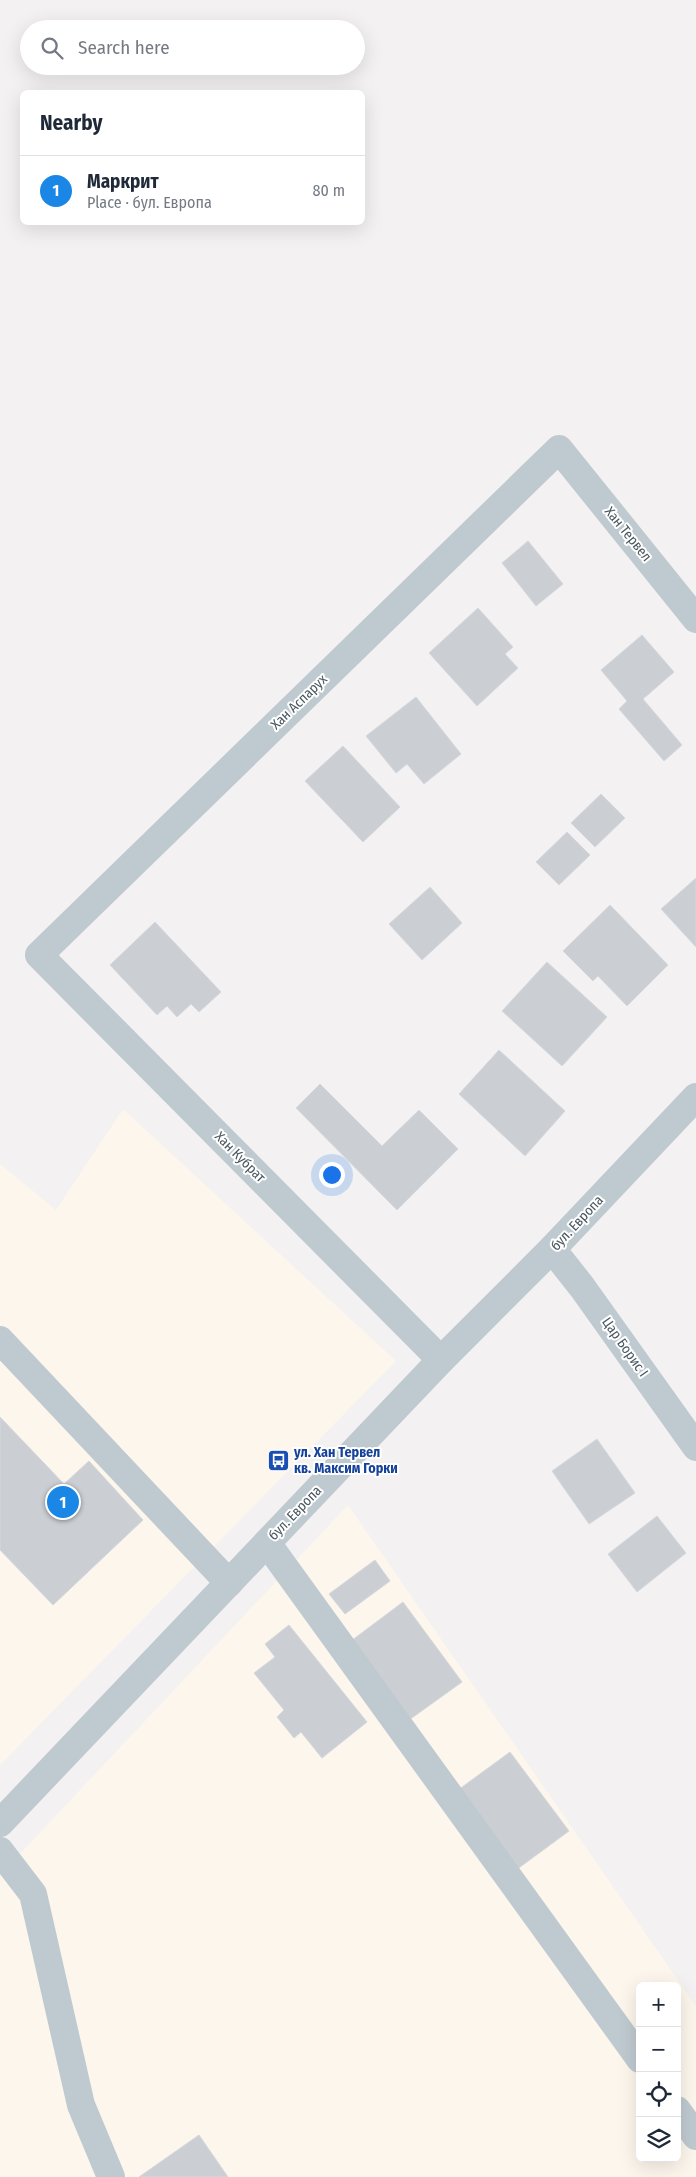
<!DOCTYPE html>
<html lang="en">
<head>
<meta charset="utf-8">
<style>
  :root { --surface:#fff; --page:#f2f2f3; --text:#1f2937; --muted:#747a83; --line:#e0e1e3; --accent:#1a86e5 }
  body { margin:0; font-family:"Fira Sans Condensed",sans-serif; background:var(--page); color:var(--text) }
  .controls { position:absolute; right:15px; bottom:15px; display:grid; overflow:hidden; border-radius:8px; box-shadow:0 5px 20px #0002 }
  .controls button { width:45px; height:45px; display:grid; place-items:center; padding:0; border:0; border-bottom:1px solid var(--line); background:var(--surface); color:var(--text); font:25px sans-serif }
  .you { position:absolute; left:331px; top:1174px; width:18px; height:18px; margin:-12px; border:4px solid #fff; border-radius:50%; background:#1a73e8; box-shadow:0 0 0 8px #1a73e833 }
  .badge { display:grid; place-items:center; width:32px; height:32px; border-radius:50%; background:var(--accent); color:#fff; font-size:16px; font-weight:700 }
  .pin { position:absolute; translate:-50% -50%; border:2px solid #fff; box-shadow:0 1px 5px #0006 }
  .list { margin:0; padding:0; list-style:none }
  h2 { display:flex; justify-content:space-between; align-items:center; height:65px; margin:0; padding:0 20px; font-size:21px }
  h2 small { font-size:16px; font-weight:400; color:var(--muted) }
  .list li { display:grid; grid-template-columns:32px 1fr auto; gap:15px; align-items:center; box-sizing:border-box; height:70px; padding:0 20px; border-top:1px solid var(--line) }
  .list b { display:block; font-size:19px; white-space:nowrap }
  .list p { margin:0; font-size:16px; white-space:nowrap; color:var(--muted) }
  .list em { font-size:16px; font-style:normal; color:var(--muted) }
  .icon { flex:none; width:28px; height:28px; fill:none; stroke:currentColor; stroke-width:2; stroke-linecap:round; stroke-linejoin:round }
  .map { position:relative; flex:none; width:696px; height:2177px; overflow:hidden }
  .search { position:absolute; background:var(--surface); box-shadow:0 5px 20px #0002; left:20px; top:20px; width:345px; height:55px; display:flex; align-items:center; gap:12px; box-sizing:border-box; padding:0 18px; border-radius:28px; color:var(--muted); font-size:19px }
  .panel { position:absolute; background:var(--surface); box-shadow:0 5px 20px #0002; left:20px; top:90px; width:345px; height:135px; border-radius:8px }
  .map>svg:first-child { display:block }
  .commercial { fill:#fcf6ec; fill-rule:evenodd }
  .building { fill:#cbcfd3; stroke:#d5d8dc }
  .lines { fill:none; stroke-linecap:round; stroke-linejoin:round }
  .minor { stroke:#bfcad0; stroke-width:28 }
  .labels { text-anchor:middle; dominant-baseline:central; stroke-width:4; stroke-linejoin:round; paint-order:stroke }
  .street-label { font-size:14px; fill:#49575f; stroke:#fff }
  .transit-label { font-size:14px; font-weight:bold; fill:#164399; stroke:#fff; text-anchor:start }
</style>
</head>
<body>
<div class="map">
<svg width="696" height="2177" viewBox="0 0 696 2177">
  <rect width="100%" height="100%" fill="#f3f1f1"/>
  <g class="commercial">
    <path d="M123,1109L396,1361L0,1765V1164L56,1210Z"/>
    <path d="M348,1505L696,2006V2177H0V1875ZM640,1986H677V2158H640Z"/>
  </g>
  <g class="building">
    <path d="M528,541L563,584L536,606L502,563Z"/>
    <path d="M478,608L513,647L505,654L518,668L477,706L429,653Z"/>
    <path d="M642,635L674,672L643,699L682,745L664,761L619,709L627,701L601,670Z"/>
    <path d="M416,697L461,754L424,784L407,764L396,773L366,736Z"/>
    <path d="M343,746L400,807L363,842L305,781Z"/>
    <path d="M601,794L625,818L595,847L571,823Z"/>
    <path d="M567,832L590,855L559,885L536,862Z"/>
    <path d="M696,878V947L661,909Z"/>
    <path d="M430,887L462,923L422,960L389,924Z"/>
    <path d="M610,905L668,965L627,1006L598,976L593,981L563,951Z"/>
    <path d="M155,922L221,992L199,1012L191,1004L177,1017L167,1006L157,1015L110,965Z"/>
    <path d="M547,962L607,1017L562,1066L502,1011Z"/>
    <path d="M499,1050L565,1111L525,1156L459,1094Z"/>
    <path d="M320,1084L382,1146L419,1110L458,1149L397,1210L296,1108Z"/>
    <path d="M0,1417L64,1484L89,1461L143,1520L53,1605L0,1550Z"/>
    <path d="M597,1439L635,1493L589,1524L552,1471Z"/>
    <path d="M657,1516L686,1553L637,1592L608,1554Z"/>
    <path d="M375,1560L390,1581L345,1614L329,1594Z"/>
    <path d="M403,1602L462,1682L409,1720L351,1641Z"/>
    <path d="M289,1625L367,1722L322,1758L301,1732L294,1738L277,1717L284,1710L254,1673L275,1657L265,1644Z"/>
    <path d="M510,1752L569,1831L516,1870L458,1790Z"/>
    <path d="M199,2135L228,2177H139Z"/>
  </g>
  <g class="lines">
    <g class="minor">
      <path d="M552,1249L582,1287L696,1447"/>
      <path d="M0,1340L229,1583"/>
      <path d="M441,1360L39,955L559,449L696,619"/>
      <path d="M267,1543L640,2059"/>
      <path d="M0,1823L441,1360L552,1249L696,1097"/>
      <path d="M0,1851L33,1894L81,2105L111,2177"/>
      <path d="M677,2110L696,2136"/>
    </g>
  </g>
  <defs>
    <symbol id="bus-square" viewBox="-11 -11 22 22"><rect x="-9" y="-9" width="18" height="18" rx="4" fill="#1a4fb4" stroke="#fff"/><path d="M-5-6H5V4H4V6H2V4H-2V6H-4V4H-5ZM-3.5-4V0h7V-4ZM-3.5 1.2v1.5H-2V1.2ZM2 1.2v1.5H3.5V1.2Z" fill="#fff"/></symbol>
  </defs>
  <g fill-rule="evenodd">
    <use href="#bus-square" x="266" y="1448" width="25" height="25"/>
  </g>
  <g class="labels">
    <g class="street-label">
      <text transform="translate(628 534) rotate(51)">Хан Тервел</text>
      <text transform="translate(299 702) rotate(-44)">Хан Аспарух</text>
      <text transform="translate(240 1157) rotate(45)">Хан Кубрат</text>
      <text transform="translate(577 1223) rotate(-47)">бул. Европа</text>
      <text transform="translate(625 1347) rotate(55)">Цар Борис I</text>
      <text transform="translate(295 1513) rotate(-46)">бул. Европа</text>
    </g>
    <g class="transit-label">
      <text x="294" y="1452">ул. Хан Тервел<tspan x="294" dy="16">кв. Максим Горки</tspan></text>
    </g>
  </g>
</svg>
<div class="controls">
<button>+</button>
<button>−</button>
<button><svg class="icon" aria-label="locate" viewBox="0 0 24 24"><circle cx="12" cy="12" r="6"/><path d="M12 2v4M12 18v4M2 12h4M18 12h4"/></svg></button>
<button><svg class="icon" aria-label="layers" viewBox="0 0 24 24"><path d="M12 4l9 5-9 5-9-5zM3 14l9 5 9-5"/></svg></button>
</div>
<div class="you"></div>
<div class="pin badge" style="left:63px;top:1502px">1</div>
<div class="search"><svg class="icon" aria-label="search" viewBox="0 0 24 24"><circle cx="10" cy="10" r="6"/><path d="M15 15l6 6"/></svg>Search here</div>
<section class="panel">
<h2>Nearby<small></small></h2>
<ul class="list">
<li><span class="badge">1</span><div><b>Маркрит</b><p>Place · бул. Европа</p></div><em>80 m</em></li>
</ul>
</section>
</div>
</body>
</html>
